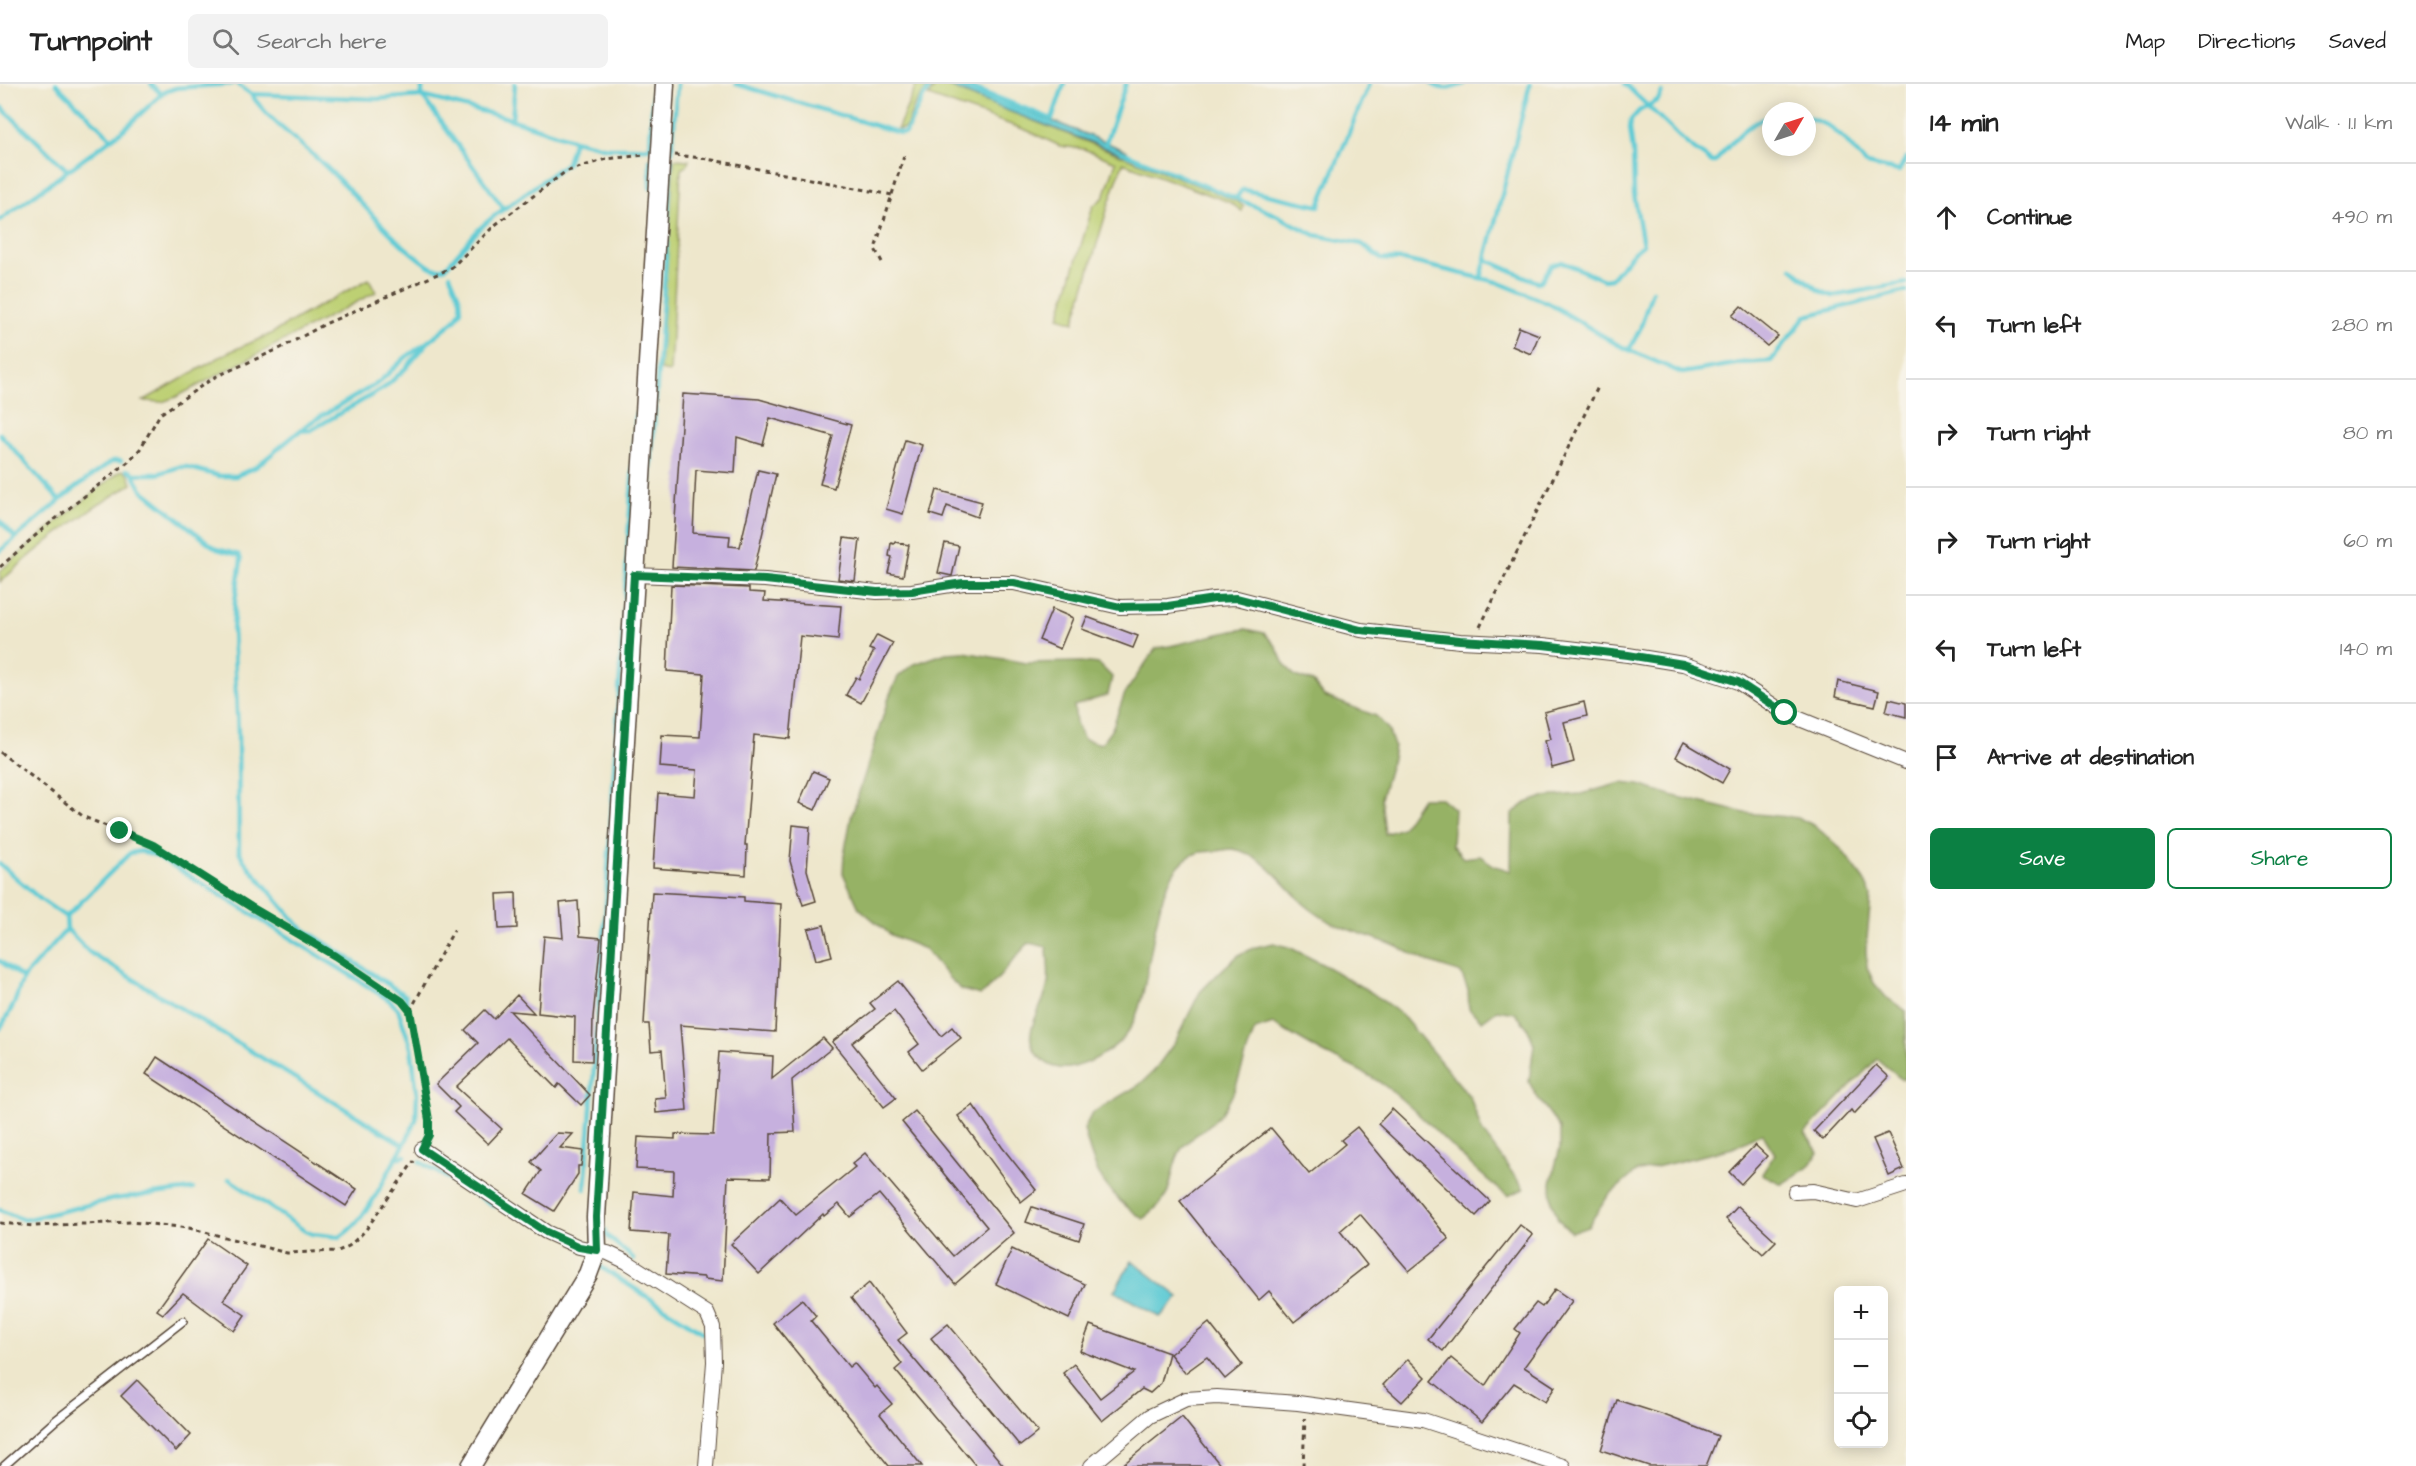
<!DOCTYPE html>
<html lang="en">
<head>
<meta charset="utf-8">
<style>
  :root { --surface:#fff; --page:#f2f2f2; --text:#222; --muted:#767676; --line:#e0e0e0; --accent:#0b8043 }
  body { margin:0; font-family:"Architects Daughter",sans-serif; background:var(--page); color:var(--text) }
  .controls { position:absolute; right:18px; bottom:18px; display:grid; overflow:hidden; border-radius:9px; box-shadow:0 3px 15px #0003 }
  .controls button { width:54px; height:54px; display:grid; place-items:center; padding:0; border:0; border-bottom:2px solid var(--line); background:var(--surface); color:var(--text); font:30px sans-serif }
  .compass { position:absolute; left:1762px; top:18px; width:54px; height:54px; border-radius:50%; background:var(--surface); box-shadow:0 3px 15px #0003; rotate:51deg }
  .stop { position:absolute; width:18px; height:18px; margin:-14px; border:4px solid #0b8043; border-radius:50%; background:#fff }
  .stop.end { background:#0b8043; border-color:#fff; box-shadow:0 2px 6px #0008 }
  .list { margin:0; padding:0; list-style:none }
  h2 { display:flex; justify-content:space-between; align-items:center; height:78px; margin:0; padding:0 24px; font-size:26px }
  h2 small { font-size:20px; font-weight:400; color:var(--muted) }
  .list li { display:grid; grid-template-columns:39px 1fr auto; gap:18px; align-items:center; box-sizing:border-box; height:108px; padding:0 24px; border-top:2px solid var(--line) }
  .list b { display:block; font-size:22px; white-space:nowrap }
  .list em { font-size:20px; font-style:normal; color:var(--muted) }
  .actions { display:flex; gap:12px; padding:18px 24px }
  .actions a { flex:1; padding:14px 0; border:2px solid var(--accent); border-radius:9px; text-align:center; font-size:21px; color:var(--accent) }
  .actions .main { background:var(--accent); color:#fff }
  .icon { flex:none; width:33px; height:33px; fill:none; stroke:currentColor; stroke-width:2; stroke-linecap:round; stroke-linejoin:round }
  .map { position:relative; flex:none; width:1906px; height:1382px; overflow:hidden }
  header { display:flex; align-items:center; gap:36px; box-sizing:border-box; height:84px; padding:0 30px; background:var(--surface); border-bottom:2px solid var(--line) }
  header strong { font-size:28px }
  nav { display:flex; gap:33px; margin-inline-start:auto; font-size:21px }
  .search { width:420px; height:54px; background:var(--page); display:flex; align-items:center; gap:15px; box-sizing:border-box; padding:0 21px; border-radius:9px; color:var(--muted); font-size:22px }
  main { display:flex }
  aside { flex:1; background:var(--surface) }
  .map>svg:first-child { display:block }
  .green { fill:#bdd073; stroke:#7c7d48; stroke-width:1.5 }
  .forest { fill:#96b265; stroke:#686e42; stroke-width:1.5 }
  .water { fill:#5dcad4; stroke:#4c7a79; stroke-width:1.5 }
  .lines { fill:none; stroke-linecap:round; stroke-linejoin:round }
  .stream { stroke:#5dcad4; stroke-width:4.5 }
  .building { fill:#c6b0de }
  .lane-casing { stroke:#564638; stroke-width:10 }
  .street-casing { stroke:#564638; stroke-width:16 }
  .secondary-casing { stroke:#564638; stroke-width:21 }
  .path { stroke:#564638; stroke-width:3; stroke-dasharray:4.5 4.5; stroke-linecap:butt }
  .lane { stroke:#fff; stroke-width:7 }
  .street { stroke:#fff; stroke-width:14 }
  .secondary { stroke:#fff; stroke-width:18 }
  .route { stroke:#0b8043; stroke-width:8 }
</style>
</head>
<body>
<header>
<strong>Turnpoint</strong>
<div class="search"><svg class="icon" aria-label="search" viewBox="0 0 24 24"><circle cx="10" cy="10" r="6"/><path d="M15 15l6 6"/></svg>Search here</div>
<nav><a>Map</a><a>Directions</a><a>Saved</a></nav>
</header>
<main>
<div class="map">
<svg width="1906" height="1382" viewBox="0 0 1906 1382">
  <rect width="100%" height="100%" fill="#f7f3e8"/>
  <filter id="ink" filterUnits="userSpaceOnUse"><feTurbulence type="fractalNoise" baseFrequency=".0167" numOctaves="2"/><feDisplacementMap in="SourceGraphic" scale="12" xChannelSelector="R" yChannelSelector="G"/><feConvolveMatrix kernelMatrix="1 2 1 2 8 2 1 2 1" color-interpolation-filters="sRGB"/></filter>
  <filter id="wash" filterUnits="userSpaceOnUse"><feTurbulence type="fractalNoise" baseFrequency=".008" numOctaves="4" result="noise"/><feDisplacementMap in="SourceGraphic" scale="24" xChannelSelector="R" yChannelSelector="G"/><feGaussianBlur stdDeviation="1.35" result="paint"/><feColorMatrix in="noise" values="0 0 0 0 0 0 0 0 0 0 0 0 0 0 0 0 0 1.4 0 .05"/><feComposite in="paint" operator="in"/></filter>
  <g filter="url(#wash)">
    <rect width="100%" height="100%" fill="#eee7cc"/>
    <g class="green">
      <path d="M917,0H930L914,22L907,41L905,44L897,46Z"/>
      <path d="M937,0H943C1040,41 1139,77 1236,117L1243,122L1242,127L1229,118L1123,79L1109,119L1074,238L1059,233L1093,122L1104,113L1116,78L1084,65L1060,62L1026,46L928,12Z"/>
      <path d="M674,75L689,76L687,82L681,85L670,288L660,286Z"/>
      <path d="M369,195L376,208L176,313L162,318L143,317L227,269L271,250L299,233Z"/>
      <path d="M122,386L128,389L132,400C84,428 41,461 0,498V487L48,445Z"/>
    </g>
    <g class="forest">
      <path d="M1246,545L1264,549L1276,562L1283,578L1295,592L1313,598L1324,612L1376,632L1388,645L1394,662L1391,679L1381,714L1385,750L1402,744L1422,714H1441L1454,725L1452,761L1463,774L1480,772L1495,782L1511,787L1512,730L1526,719L1543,713L1581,710L1621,699L1639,701L1674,712L1745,729L1799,734L1815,742L1842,766L1864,796L1871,812L1866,865L1867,883L1874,899L1886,913L1906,927V996L1900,994L1877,975L1805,1049L1819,1069L1807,1084L1782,1100L1762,1090L1775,1070L1762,1049L1733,1064L1636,1088L1608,1112L1588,1142L1571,1148L1558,1135L1552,1118L1551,1099L1560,1063V1044L1538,1014L1529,998L1534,960L1527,943L1515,929L1497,926L1482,937L1469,925L1468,906L1461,889C1450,885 1438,882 1427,877C1413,871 1400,863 1385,858C1351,845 1334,845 1304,820C1284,801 1262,769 1233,765C1227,765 1220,767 1215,767C1209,768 1202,767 1197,769C1146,786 1157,904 1129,946C1117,964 1094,978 1074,983C1064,986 1052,984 1044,977C1013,953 1045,926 1048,899C1050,888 1047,874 1047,863L1029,859C1011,876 1000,897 980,911L962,906L949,894L925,865L891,851L859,824L843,789L844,771L851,734L890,610L898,593L912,581L946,569L964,568L1026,579L1081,578L1099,580L1112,593L1108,611L1074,622L1076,639L1084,655L1101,660L1112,645L1125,609L1156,564C1187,561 1215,548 1246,545Z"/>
      <path d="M1274,859L1291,864L1324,881L1372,909L1401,930L1470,1013L1482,1047L1524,1105L1508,1112C1463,1079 1429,1035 1385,1002C1365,987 1342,979 1320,967C1304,958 1289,949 1273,940L1255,946C1243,973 1240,1003 1223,1027C1212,1043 1193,1050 1182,1064C1172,1078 1173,1097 1166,1112C1162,1121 1150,1128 1143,1135C1105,1109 1094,1089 1084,1045L1092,1029L1139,1001L1153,988L1175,958L1200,908L1225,883L1239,871L1256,863Z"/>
    </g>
    <g class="water">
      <path d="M943,0H961L1127,67L1125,71L1003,25Z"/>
      <path d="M1132,1177L1179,1213L1160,1233L1114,1207Z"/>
    </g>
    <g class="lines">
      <g class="stream">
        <path d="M56,0L111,54"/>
        <path d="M151,0L161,10"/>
        <path d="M237,0L251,10"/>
        <path d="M422,0V12L504,125"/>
        <path d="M736,0L900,49H905C915,32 919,15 933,0"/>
        <path d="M963,0L1052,35L1064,0"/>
        <path d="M1432,0C1444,7 1451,4 1464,0"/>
        <path d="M1625,0L1687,60L1712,78H1715C1731,59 1746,39 1771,32"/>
        <path d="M0,22L67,86"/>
        <path d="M1807,33L1829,42L1844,55L1866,80L1899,87L1906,74"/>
        <path d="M512,36L515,0"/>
        <path d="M574,56L567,79L494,132L479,145L446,183C440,185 435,186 429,182C390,156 358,112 323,80C300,58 269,37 251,10L376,15L422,12L504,33L574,56L607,64H650L653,0"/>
        <path d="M1105,61L1126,0"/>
        <path d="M672,68L677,0"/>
        <path d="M1122,68L1274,130L1315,151L1362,160L1381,175L1404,176L1497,198L1550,220L1618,261L1682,289L1741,279L1771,277L1806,232L1906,207"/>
        <path d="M650,76V103"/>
        <path d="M1236,114L1242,106H1245L1319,122L1369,0"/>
        <path d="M0,136L122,47L164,8L176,4L232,0"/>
        <path d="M1485,175L1537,198L1541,197L1551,182L1562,178L1604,196L1611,195L1634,168L1643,161L1634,110L1633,67L1630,45L1631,36L1639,27L1658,16L1662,8"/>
        <path d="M1792,184C1805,195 1817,208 1833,212L1906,199"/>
        <path d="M1481,194L1530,0"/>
        <path d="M1629,266L1640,245L1652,207"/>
        <path d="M300,347L311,346L384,304L405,285L430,256L455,236L461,226L460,215L450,191"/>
        <path d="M0,350L59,416"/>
        <path d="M127,386L135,390H157L179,383H187L219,392H236L256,383L308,340L378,299L406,273L430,256"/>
        <path d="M132,388L142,406L210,460L217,465L239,471L241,476L235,517L233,546L238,649L239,767L244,777L299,842L406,912V918"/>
        <path d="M649,411L667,160L671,75"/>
        <path d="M0,437L15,453"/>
        <path d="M0,467L75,404L112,377H121"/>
        <path d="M0,780L40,815L66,833"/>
        <path d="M0,877L23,894"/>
        <path d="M0,945L14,920L23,894L67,845L66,833L130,769L141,767L157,772L347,889L389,916L398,925L411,963L417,1009L416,1036L404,1061L89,868L67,845"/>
        <path d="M396,1074L405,1072"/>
        <path d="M420,1078L495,1122"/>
        <path d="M229,1095L305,1147L312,1150L340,1153C371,1132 384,1092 404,1061"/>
        <path d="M585,1105L604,850L636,330"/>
        <path d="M0,1126L24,1136L114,1115L193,1105"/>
        <path d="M605,1146V1150L634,1175"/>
        <path d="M601,1183L702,1248"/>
        <path d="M686,1209L700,1212"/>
      </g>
    </g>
    <g id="blocks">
      <g class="building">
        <path d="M1741,222L1778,252L1767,262L1732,232Z"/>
        <path d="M1519,243L1539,251L1531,270L1512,262Z"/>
        <path d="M683,310L759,315L851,341L834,404L820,400L833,352L770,334L763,361L737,353L735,389L696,386L693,449L730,452L729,462L740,463L758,386L776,390L754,487L672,483Z"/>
        <path d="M905,356L922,361L903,430L886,425Z"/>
        <path d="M937,406L982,418L977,433L947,422L943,434L930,430Z"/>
        <path d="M844,454L860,456L855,497L838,495Z"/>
        <path d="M895,458L909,461L903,492L888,489L892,473L889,472L891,459L894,460Z"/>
        <path d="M945,459L959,462L952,492L938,489Z"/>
        <path d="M671,501L749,504V508L765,509L764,517L841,522L838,556L800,552L790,655L754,651L745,761H747L746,791L653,784L658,709L695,712L697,686L660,683L662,651L700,653L704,590L667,587Z"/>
        <path d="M1052,525L1073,534L1060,565L1039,556Z"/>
        <path d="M1087,533L1138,552L1133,564L1082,545Z"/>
        <path d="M877,551L893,559L861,619L846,611L856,593L859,595L874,567L869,565Z"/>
        <path d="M1838,597L1879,607L1875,622L1835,613Z"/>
        <path d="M1889,615L1906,619V633L1886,628Z"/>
        <path d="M1584,618L1587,632L1564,638L1574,678L1552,684L1545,657L1551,655L1544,628Z"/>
        <path d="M1684,658L1730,685L1722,699L1676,673Z"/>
        <path d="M813,687L829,694L815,726L799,719Z"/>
        <path d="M793,741L810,743L807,786L816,817L803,821L790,777Z"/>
        <path d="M652,808L744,813V817L781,820L775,948L680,941L687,1026L656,1029L655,1015L666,1014L662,966L651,967L649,940H644Z"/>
        <path d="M516,809L517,844L499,845L497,810Z"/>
        <path d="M578,817L580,852L601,854L593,933L592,977L574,976L575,933L538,929L544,852L563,854L560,819Z"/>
        <path d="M824,841L832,872L816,876L808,845Z"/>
        <path d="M898,897L941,952L952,943L961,954L922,985L909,968L919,960L894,927L852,959L896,1014L884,1023L832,958L875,925L870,919Z"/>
        <path d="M517,911L534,929L510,927L590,1011L581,1021L559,1000L556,1004L507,954L456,1003L502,1045L488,1060L454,1028L459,1023L436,1000L478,959L465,946L485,926L494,935Z"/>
        <path d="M823,954L832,964L792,996L795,1048L771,1049L770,1094L728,1093L723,1197L704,1195V1193L666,1190L669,1151L631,1148L634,1108L673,1112L674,1087L636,1085L638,1053L675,1055V1050L713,1051L719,968L773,972L772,995Z"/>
        <path d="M157,973L357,1105L346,1122L146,990Z"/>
        <path d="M1876,981L1889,993L1854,1030L1851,1026L1823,1056L1814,1047Z"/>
        <path d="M973,1021L1002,1063L1036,1106L1021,1118L958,1032Z"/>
        <path d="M1392,1025L1490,1117L1476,1132L1378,1040Z"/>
        <path d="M915,1027L1014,1149L955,1200L879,1110L850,1133L839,1120L824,1132L823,1130L759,1190L731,1160L780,1114L796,1131L855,1083L852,1080L865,1069L953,1172L987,1143L902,1038Z"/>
        <path d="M1357,1043L1449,1155L1409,1187L1360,1130L1340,1147L1367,1181L1294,1238L1269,1207L1259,1216L1180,1117L1271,1044L1309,1090L1345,1060L1341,1056Z"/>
        <path d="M557,1049L573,1050L560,1064L583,1067L581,1082H578V1090L554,1127L526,1110L541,1087L531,1078Z"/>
        <path d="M1888,1049L1904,1085L1889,1092L1873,1055Z"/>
        <path d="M1755,1061L1767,1072L1741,1100L1729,1088Z"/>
        <path d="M1738,1122L1776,1157L1763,1170L1726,1135Z"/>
        <path d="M1032,1123L1084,1140L1079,1156L1026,1138Z"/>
        <path d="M1520,1141L1533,1151L1443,1267L1428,1255Z"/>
        <path d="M208,1155L247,1182L223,1216L245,1231L234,1247L183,1209L163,1230L157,1226Z"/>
        <path d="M1012,1165L1085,1200L1069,1235L996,1200Z"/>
        <path d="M869,1199L907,1249L898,1256L1004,1382H976L895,1286L902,1280L851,1214Z"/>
        <path d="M1555,1205L1572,1217L1524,1283L1555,1303L1545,1318L1514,1299L1482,1338L1432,1297L1451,1274L1485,1302L1520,1249L1515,1245L1536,1219L1542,1223Z"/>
        <path d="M802,1215L816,1232L811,1237L849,1283L854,1279L875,1304L877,1302L892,1320L880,1330L922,1382H889L773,1239Z"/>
        <path d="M1209,1239L1242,1281L1225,1295L1207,1273L1185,1289L1170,1270Z"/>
        <path d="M948,1240L1038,1348L1020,1362L931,1254Z"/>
        <path d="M1090,1241L1169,1269L1161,1299L1150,1309L1142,1305L1102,1337L1063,1289L1074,1280L1100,1314L1134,1288L1080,1267Z"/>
        <path d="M1408,1275L1426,1293L1402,1318L1383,1301Z"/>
        <path d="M137,1296L191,1351L176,1367L121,1312Z"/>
        <path d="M1617,1316L1664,1331L1718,1352L1706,1382H1649L1601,1366Z"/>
        <path d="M1182,1333L1221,1382H1121L1142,1365Z"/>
      </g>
    </g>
  </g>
  <g filter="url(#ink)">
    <use href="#blocks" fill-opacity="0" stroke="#564638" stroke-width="1.5"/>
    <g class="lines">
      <defs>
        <path id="lane" d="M4,1382L56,1336L183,1237"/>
        <g id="street">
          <path d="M634,491L765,496L877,508L912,507L963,499H1014L1120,523L1168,522L1214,515L1237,514L1361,546L1460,557L1543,561L1628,571L1683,580L1738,598L1785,629L1906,678"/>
          <path d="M422,1065L546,1148L579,1163L608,1169L627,1178L707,1229L713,1243L714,1278L706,1382"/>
          <path d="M1795,1108L1813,1107L1857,1117L1906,1101"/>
          <path d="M1091,1382L1150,1332L1186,1315L1217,1313L1298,1319L1423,1336L1563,1382"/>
        </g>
        <path id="secondary" d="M471,1382L588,1190L597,1166L596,1133L665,0"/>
      </defs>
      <use href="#lane" class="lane-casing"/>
      <use href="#street" class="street-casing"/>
      <use href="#secondary" class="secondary-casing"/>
      <g class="path">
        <path d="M675,71L702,74L892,111"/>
        <path d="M882,178L875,165L904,72"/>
        <path d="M0,483L44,444L128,378L140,365L160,330L215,293L281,264L325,240L451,184L495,141L565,88L606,75L645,71"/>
        <path d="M1480,543L1598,303"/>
        <path d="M0,668L84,733L153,761L251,823L335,872L402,917L410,927L429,1037L428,1054"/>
        <path d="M410,927L454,846"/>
        <path d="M0,1139L34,1142L131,1138L189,1144L287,1169L338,1167L349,1162L365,1147L414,1077"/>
        <path d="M1303,1382L1305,1334"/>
      </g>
      <use href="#lane" class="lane"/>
      <use href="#street" class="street"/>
      <use href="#secondary" class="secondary"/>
    </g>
  </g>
  <g class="lines" filter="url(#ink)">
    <path class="route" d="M120,747L153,761L251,823L335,872L402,917L410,927L429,1036V1051L422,1065L546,1148L579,1163L597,1166L596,1133L634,491L765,496L877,508L912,507L963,499H1014L1120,523L1168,522L1214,515L1237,514L1361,546L1460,556L1543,561L1628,571L1683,580L1738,598L1785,629"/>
  </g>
</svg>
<div class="controls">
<button>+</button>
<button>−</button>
<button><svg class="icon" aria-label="locate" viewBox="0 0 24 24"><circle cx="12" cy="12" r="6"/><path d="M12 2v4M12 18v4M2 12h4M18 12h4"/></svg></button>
</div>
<svg class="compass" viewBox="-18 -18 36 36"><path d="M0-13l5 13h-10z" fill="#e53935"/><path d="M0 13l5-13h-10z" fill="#767676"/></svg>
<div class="stop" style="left:1785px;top:629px"></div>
<div class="stop end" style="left:120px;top:747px"></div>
</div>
<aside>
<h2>14 min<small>Walk · 1.1 km</small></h2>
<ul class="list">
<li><svg class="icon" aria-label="ahead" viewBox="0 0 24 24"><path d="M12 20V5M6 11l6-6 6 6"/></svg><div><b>Continue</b></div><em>490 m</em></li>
<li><svg class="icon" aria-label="left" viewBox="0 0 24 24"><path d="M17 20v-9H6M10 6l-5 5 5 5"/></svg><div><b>Turn left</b></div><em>280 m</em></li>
<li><svg class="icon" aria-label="right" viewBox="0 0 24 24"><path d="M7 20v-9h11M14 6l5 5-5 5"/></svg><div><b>Turn right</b></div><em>80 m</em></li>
<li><svg class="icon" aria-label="right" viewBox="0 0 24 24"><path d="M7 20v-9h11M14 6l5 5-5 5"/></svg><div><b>Turn right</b></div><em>60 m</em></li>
<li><svg class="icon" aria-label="left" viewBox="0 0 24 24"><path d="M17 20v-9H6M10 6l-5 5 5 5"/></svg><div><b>Turn left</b></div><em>140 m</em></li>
<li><svg class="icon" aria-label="arrive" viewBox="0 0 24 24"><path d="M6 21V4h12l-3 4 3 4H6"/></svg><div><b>Arrive at destination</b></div></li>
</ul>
<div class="actions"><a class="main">Save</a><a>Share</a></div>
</aside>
</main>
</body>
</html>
